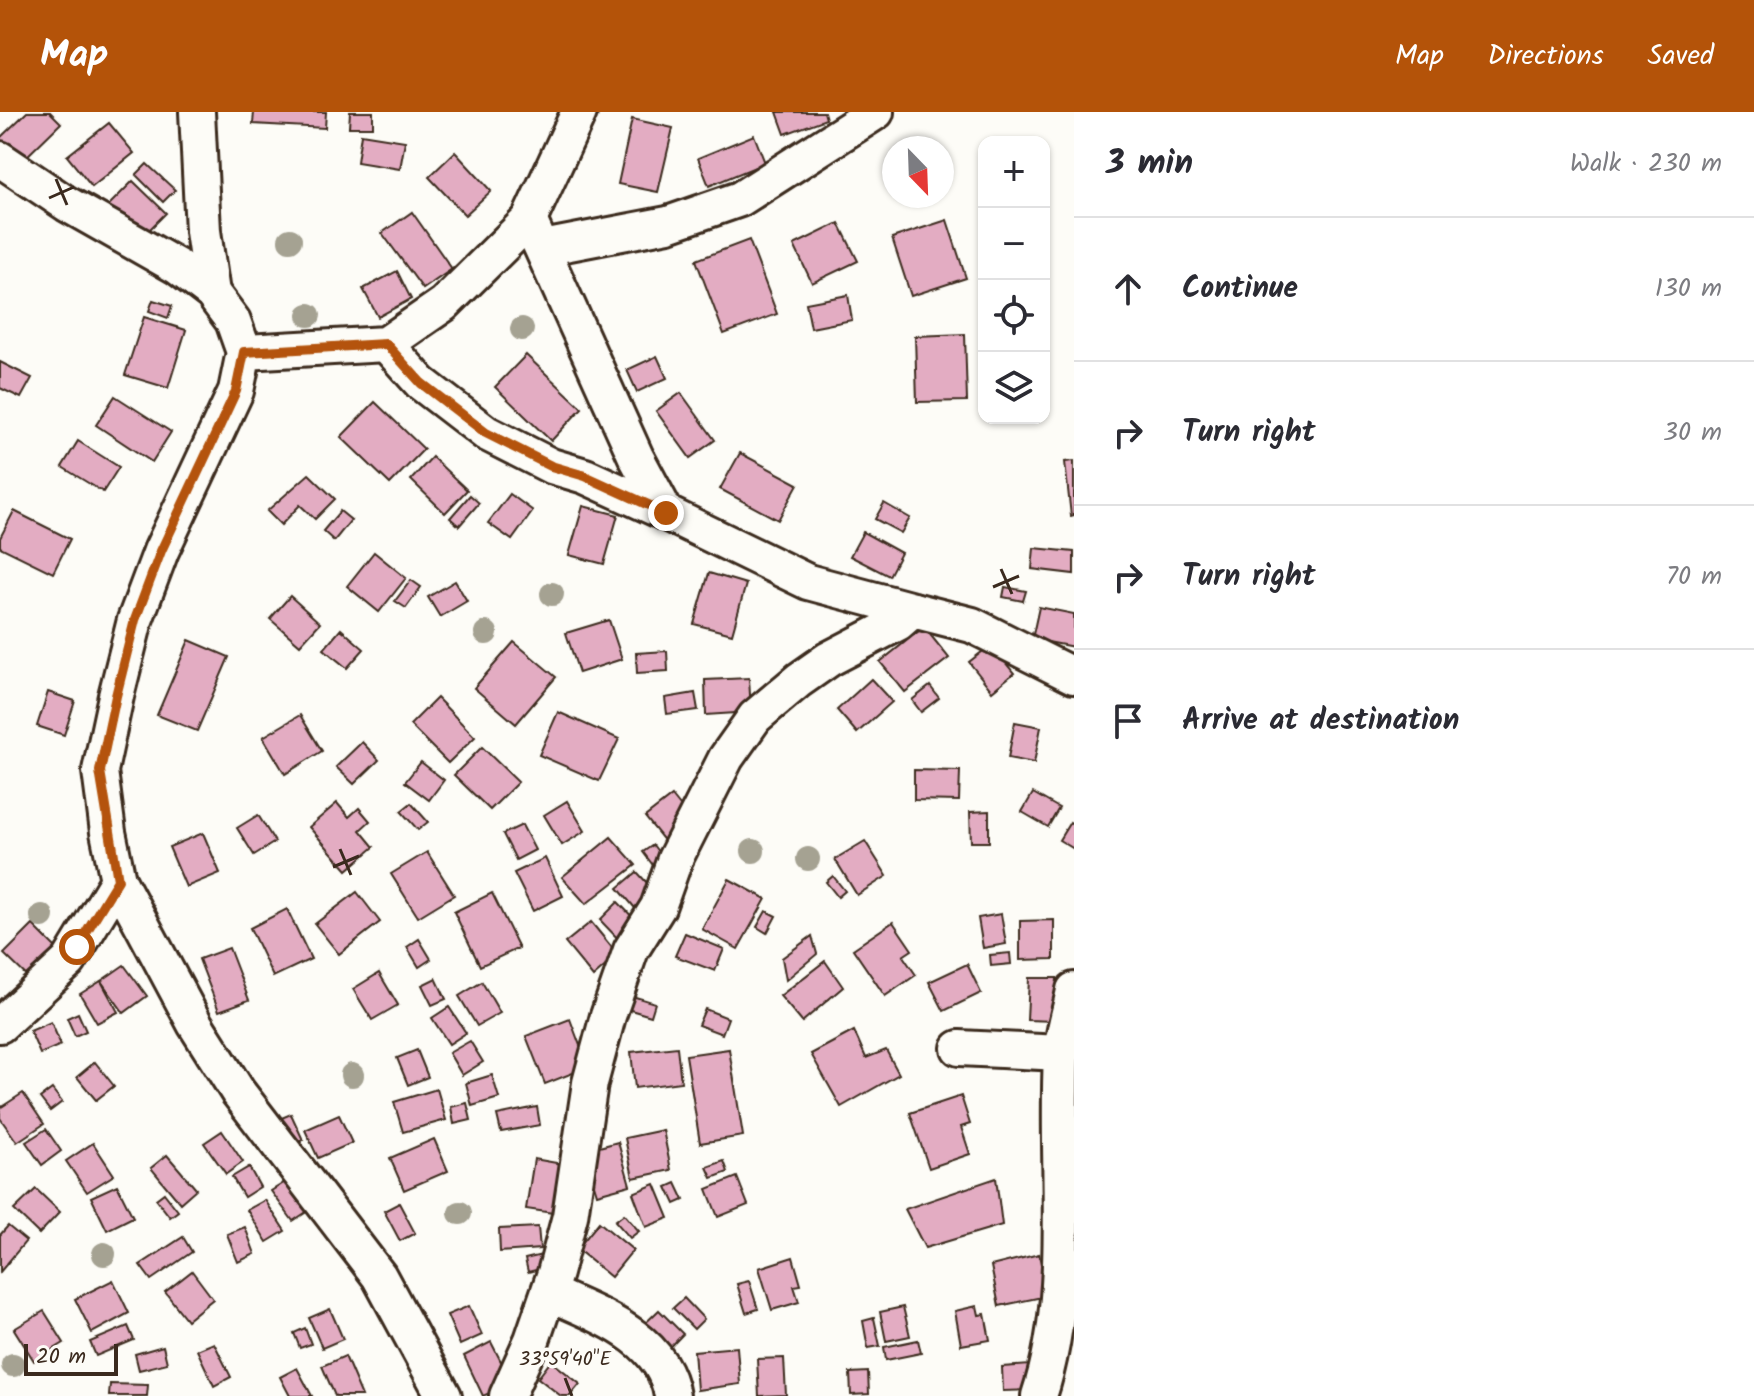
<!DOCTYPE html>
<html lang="en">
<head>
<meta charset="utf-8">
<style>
  :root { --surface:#fff; --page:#f2f2f3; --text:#2b2b33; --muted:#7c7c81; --line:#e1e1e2; --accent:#b45309 }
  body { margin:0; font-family:Kalam,sans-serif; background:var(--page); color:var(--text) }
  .controls { position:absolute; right:24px; top:24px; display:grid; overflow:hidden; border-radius:16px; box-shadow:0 2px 6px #0004 }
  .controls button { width:72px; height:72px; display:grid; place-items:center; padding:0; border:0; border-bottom:2px solid var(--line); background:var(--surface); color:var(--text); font:40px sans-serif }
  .compass { position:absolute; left:882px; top:24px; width:72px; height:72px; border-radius:50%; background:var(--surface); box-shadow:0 2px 6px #0004; rotate:157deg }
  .scale { position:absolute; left:24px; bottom:20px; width:94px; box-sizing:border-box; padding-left:8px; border:4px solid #3b2a1e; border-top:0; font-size:22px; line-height:28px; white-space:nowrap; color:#3b2a1e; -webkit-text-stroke:6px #fdfcf7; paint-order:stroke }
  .stop { position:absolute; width:24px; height:24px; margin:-18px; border:6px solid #b45309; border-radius:50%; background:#fff }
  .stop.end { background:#b45309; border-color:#fff; box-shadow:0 2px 8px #0008 }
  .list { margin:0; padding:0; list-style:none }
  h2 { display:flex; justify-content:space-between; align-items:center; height:104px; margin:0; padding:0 32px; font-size:34px }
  h2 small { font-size:26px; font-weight:400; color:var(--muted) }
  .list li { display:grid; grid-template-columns:52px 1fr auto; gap:24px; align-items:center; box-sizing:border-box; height:144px; padding:0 32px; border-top:2px solid var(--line) }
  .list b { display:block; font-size:30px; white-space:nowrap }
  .list em { font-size:26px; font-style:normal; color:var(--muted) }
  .icon { flex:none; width:44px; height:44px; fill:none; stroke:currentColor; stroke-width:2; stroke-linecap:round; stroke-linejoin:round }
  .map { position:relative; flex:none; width:1074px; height:1284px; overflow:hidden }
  header { display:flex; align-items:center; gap:48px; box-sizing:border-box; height:112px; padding:0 40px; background:var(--accent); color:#fff }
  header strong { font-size:38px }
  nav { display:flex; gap:44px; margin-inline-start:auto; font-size:28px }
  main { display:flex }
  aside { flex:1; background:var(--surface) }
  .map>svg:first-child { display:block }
  .building { fill:#e3acc2; stroke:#3b2a1e; stroke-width:2 }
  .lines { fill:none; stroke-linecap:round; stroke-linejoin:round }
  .minor-casing { stroke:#3b2a1e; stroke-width:40 }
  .minor { stroke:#fdfcf7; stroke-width:34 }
  .tree { fill:#a5a292 }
  .route { stroke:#b45309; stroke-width:10 }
  .ticks { fill:none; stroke:#3b2a1e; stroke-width:3 }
  .ticks-label { font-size:20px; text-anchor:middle; fill:#3b2a1e; stroke:#fdfcf7; stroke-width:7; stroke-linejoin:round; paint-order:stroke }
</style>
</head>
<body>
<header>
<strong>Map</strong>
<nav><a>Map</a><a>Directions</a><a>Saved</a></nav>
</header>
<main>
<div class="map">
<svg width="1074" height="1284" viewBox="0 0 1074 1284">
  <rect width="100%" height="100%" fill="#fdfcf7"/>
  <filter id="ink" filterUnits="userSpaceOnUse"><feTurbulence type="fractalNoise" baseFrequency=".0125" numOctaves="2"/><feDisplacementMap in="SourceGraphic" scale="16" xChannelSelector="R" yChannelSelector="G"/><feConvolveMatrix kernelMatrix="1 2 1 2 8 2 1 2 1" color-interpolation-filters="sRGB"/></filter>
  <g filter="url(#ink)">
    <g class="building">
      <path d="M27,0H50L61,11L20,51L0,31V26Z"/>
      <path d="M254,0H326L325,16L253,12Z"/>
      <path d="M350,0H373V15H349Z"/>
      <path d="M777,0H824L826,7L785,22Z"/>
      <path d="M632,7L673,16L658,80L618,72Z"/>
      <path d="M109,11L134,41L92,75L67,44Z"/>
      <path d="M361,22L405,29L400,57L357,50Z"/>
      <path d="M754,23L765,51L709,74L698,46Z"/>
      <path d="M455,40L491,79L465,103L429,65Z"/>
      <path d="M147,52L175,78L163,90L136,63Z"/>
      <path d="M133,69L166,101L138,129L105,97Z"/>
      <path d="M412,100L452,157L423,177L382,121Z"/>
      <path d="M947,108L966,166L911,184L892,126Z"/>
      <path d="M839,111L858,149L812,171L794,133Z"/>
      <path d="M749,128L777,202L724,222L696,148Z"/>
      <path d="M397,159L411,187L378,205L363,177Z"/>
      <path d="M848,183L852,208L811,216L806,191Z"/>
      <path d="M153,188L172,194L168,206L149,199Z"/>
      <path d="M144,205L186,218L168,276L125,263Z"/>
      <path d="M965,222L967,289L917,290L915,224Z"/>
      <path d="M526,243L582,296L551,329L495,275Z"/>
      <path d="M657,244L667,266L637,280L627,258Z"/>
      <path d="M0,250L32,266L21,286L0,276Z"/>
      <path d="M681,281L715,328L690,346L656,299Z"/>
      <path d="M115,284L171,320L152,350L96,313Z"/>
      <path d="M375,290L424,337L390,372L341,325Z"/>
      <path d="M78,329L119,355L103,380L62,355Z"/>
      <path d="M740,341L798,372L778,408L720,377Z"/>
      <path d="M432,345L467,378L445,401L411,368Z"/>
      <path d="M1074,349V403L1071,404L1065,350Z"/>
      <path d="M309,362L335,387L315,407L300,393L281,413L267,399Z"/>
      <path d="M510,382L533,399L512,428L488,411Z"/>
      <path d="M470,383L479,391L459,414L450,406Z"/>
      <path d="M884,391L910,406L901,421L875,407Z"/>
      <path d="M583,394L618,403L604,452L569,443Z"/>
      <path d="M14,399L70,427L53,461L0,435V426Z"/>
      <path d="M340,399L351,408L334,429L323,419Z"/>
      <path d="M863,420L901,441L889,464L850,444Z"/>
      <path d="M1034,436L1074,440V462L1032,457Z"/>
      <path d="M374,440L406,466L379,500L347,474Z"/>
      <path d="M709,461L746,472L732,522L694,512Z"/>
      <path d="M411,468L421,475L406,496L395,489Z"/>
      <path d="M455,469L467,489L440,505L428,485Z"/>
      <path d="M1005,475L1026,479L1023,489L1003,485Z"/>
      <path d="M290,484L320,511L300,533L270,507Z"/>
      <path d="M1039,495L1074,502V535L1032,527Z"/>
      <path d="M609,508L622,547L579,561L566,521Z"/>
      <path d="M924,515L949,546L905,580L880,550Z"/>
      <path d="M341,517L364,537L347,556L324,537Z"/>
      <path d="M189,528L229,545L197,619L157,603Z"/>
      <path d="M514,530L556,565L516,612L474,576Z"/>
      <path d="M991,533L1014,561L992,579L969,550Z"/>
      <path d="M667,539L668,559L637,561L636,541Z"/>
      <path d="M749,566L751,600L706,603L705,568Z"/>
      <path d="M871,567L892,590L857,621L837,598Z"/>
      <path d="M930,574L939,586L921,600L912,588Z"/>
      <path d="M48,580L75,589L64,623L37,614Z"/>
      <path d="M695,581L698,598L667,602L665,586Z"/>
      <path d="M437,586L475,625L448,651L410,613Z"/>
      <path d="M558,600L619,627L599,669L539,643Z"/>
      <path d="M300,603L322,639L285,662L263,625Z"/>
      <path d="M1015,610L1041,615L1034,651L1008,646Z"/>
      <path d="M362,630L379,648L354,672L336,655Z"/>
      <path d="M482,635L518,670L490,698L454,663Z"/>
      <path d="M421,650L444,668L429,688L405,670Z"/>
      <path d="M914,658L960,659L959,689L914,688Z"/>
      <path d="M1033,681L1059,696L1048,715L1022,700Z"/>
      <path d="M672,684L692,709L666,731L645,705Z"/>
      <path d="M567,689L585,719L562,733L544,703Z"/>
      <path d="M337,691L349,705L359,696L370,709L360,718L374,735L347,758L309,715Z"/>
      <path d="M411,691L428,710L418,718L401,699Z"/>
      <path d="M989,699V730H971L970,700Z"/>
      <path d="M258,703L275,730L254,743L237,716Z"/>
      <path d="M1070,710L1074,713V737L1059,728Z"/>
      <path d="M522,713L535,738L516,748L503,722Z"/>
      <path d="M203,721L220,761L186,775L169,735Z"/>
      <path d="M611,725L636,753L586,792L562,765Z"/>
      <path d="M865,729L887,764L857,783L835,747Z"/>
      <path d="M653,733L665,749L655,756L643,740Z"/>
      <path d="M427,740L454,783L418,805L391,762Z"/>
      <path d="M545,746L563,784L533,799L514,761Z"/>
      <path d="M637,760L660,785L640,802L618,776Z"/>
      <path d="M833,764L845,779L838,785L826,770Z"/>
      <path d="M729,767L766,787L738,837L702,817Z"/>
      <path d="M357,780L380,810L339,842L315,812Z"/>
      <path d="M492,781L519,836L480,854L454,800Z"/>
      <path d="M618,790L640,813L622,831L600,808Z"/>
      <path d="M287,797L311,847L273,865L250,816Z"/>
      <path d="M766,799L776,804L767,821L757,815Z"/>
      <path d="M1001,802L1006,832L983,836L978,806Z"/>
      <path d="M1054,808V847L1020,848V809Z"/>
      <path d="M591,810L618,843L593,865L565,831Z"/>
      <path d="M893,810L912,838L903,844L916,863L885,884L853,837Z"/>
      <path d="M33,813L64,844L36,873L4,842Z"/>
      <path d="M685,821L724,837L715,859L675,844Z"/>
      <path d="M812,824L817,842L786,868L782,846Z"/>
      <path d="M419,827L431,847L419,855L407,835Z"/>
      <path d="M229,836L249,888L219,899L199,847Z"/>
      <path d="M1010,841L1011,852L991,854L990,843Z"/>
      <path d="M825,849L843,875L802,910L780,884Z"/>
      <path d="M967,852L981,881L944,899L929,870Z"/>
      <path d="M124,853L147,884L124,901L101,869Z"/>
      <path d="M379,861L398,893L372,908L353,877Z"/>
      <path d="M436,866L446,887L432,893L422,873Z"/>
      <path d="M1029,866H1057L1055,909L1027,908Z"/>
      <path d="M101,869L118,900L97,911L80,882Z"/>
      <path d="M482,870L500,901L477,914L459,884Z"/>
      <path d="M632,884L655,891L651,904L627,897Z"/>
      <path d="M449,895L466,921L449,932L432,906Z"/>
      <path d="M705,897L728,906L722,922L698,913Z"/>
      <path d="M78,901L86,919L75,924L67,906Z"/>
      <path d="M570,907L588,955L545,972L526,924Z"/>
      <path d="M51,910L61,933L40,942L30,919Z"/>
      <path d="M854,919L866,946L886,938L899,962L841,995L811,942Z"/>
      <path d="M470,929L483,950L462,963L449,941Z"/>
      <path d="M677,935L681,970L635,976L631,940Z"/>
      <path d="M729,937L743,1024L700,1031L686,943Z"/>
      <path d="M417,938L428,965L408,973L397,946Z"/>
      <path d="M95,950L114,974L96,988L77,965Z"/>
      <path d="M492,963L499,986L472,994L466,971Z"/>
      <path d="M52,977L62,990L50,999L40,986Z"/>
      <path d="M437,977L446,1008L403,1020L394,990Z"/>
      <path d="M23,981L44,1012L17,1030L0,1006V996Z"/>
      <path d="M961,984L970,1012L961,1015L970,1042L929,1056L910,1001Z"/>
      <path d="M467,991L471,1008L454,1012L451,995Z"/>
      <path d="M537,995L540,1013L501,1020L497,1003Z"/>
      <path d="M291,1002L303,1028L291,1033L279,1007Z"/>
      <path d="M339,1003L352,1031L318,1046L305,1018Z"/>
      <path d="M46,1017L61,1039L42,1053L26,1030Z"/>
      <path d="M663,1018L671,1058L633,1066L625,1026Z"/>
      <path d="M222,1019L243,1050L226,1062L204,1031Z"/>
      <path d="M434,1027L448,1059L404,1078L390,1046Z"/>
      <path d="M618,1030L630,1073L597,1082L584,1039Z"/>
      <path d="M93,1031L114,1063L87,1080L66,1049Z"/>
      <path d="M167,1043L196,1077L180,1091L151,1056Z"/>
      <path d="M534,1047L568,1053L560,1102L526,1097Z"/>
      <path d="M724,1049L728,1060L712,1066L707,1055Z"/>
      <path d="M249,1055L260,1075L244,1085L232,1065Z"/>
      <path d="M737,1065L748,1093L718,1105L707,1077Z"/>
      <path d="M996,1066L1002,1113L925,1136L905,1097Z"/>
      <path d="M287,1069L308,1099L293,1109L271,1079Z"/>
      <path d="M676,1071L684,1088L675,1092L667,1075Z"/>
      <path d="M655,1072L669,1106L646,1115L633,1081Z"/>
      <path d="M117,1073L133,1105L107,1118L91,1085Z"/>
      <path d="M36,1077L60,1100L39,1122L14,1098Z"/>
      <path d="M164,1081L178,1099L170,1105L156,1087Z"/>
      <path d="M265,1088L285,1119L267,1130L247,1098Z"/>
      <path d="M399,1091L415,1121L400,1129L384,1099Z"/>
      <path d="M624,1102L639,1119L630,1126L615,1109Z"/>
      <path d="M599,1110L633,1138L611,1165L577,1137Z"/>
      <path d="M8,1114L26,1129L0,1160V1123Z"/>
      <path d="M245,1115L255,1142L238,1150L227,1122Z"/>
      <path d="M538,1115L540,1137L500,1140L499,1117Z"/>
      <path d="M183,1125L192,1140L151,1168L140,1153Z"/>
      <path d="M1039,1142L1047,1184L999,1194L991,1154Z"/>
      <path d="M542,1143L544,1156L528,1160L525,1147Z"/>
      <path d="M793,1145L801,1173L794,1174L799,1190L772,1198L759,1156Z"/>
      <path d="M192,1159L213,1187L187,1208L165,1180Z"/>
      <path d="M113,1168L129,1201L92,1221L75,1187Z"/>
      <path d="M749,1169L758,1197L746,1201L737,1172Z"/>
      <path d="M684,1186L704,1207L694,1217L673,1196Z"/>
      <path d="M469,1194L482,1223L460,1233L447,1203Z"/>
      <path d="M977,1194L979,1203L985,1202L990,1228L961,1233L955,1199Z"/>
      <path d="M903,1195L910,1224L886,1229L880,1200Z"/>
      <path d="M330,1197L343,1227L322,1236L309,1206Z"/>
      <path d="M659,1198L683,1222L660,1246L636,1220Z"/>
      <path d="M44,1199L64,1231L34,1249L14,1217Z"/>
      <path d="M874,1206L880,1234L868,1236L863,1209Z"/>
      <path d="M128,1214L134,1228L96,1244L90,1230Z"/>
      <path d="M305,1216L311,1232L300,1236L294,1221Z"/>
      <path d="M918,1228L921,1241L886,1248L884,1235Z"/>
      <path d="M491,1230L512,1271L483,1284L464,1244Z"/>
      <path d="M214,1231L231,1265L214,1274L197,1238Z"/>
      <path d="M163,1234L167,1251L139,1258L135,1242Z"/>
      <path d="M737,1235L740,1272L697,1278L694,1239Z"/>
      <path d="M345,1244L362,1284H335L322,1254Z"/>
      <path d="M784,1246L786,1283L759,1284L757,1247Z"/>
      <path d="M551,1249L580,1272L570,1284H561L538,1266Z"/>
      <path d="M1030,1253L1031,1278L1003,1279L1002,1255Z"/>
      <path d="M297,1256L312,1284H290L280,1265Z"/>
      <path d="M868,1260L869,1282L851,1283L850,1261Z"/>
      <path d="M110,1272L148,1273L147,1284H109Z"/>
    </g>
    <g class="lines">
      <defs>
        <g id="minor">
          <path d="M197,0L203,119L212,181"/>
          <path d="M0,47L67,92L178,155L212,181L233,209L244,240L236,279L161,439L135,508L116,584L100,659L108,720L118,768L195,912L238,980L379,1164L444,1284"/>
          <path d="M529,108L636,345L666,401L808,470L913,498"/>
          <path d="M543,136L668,112L740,87L876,0"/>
          <path d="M386,232L421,271L486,321L551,354L585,364L666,401"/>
          <path d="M244,240L386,232L444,192L529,108L579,0"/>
          <path d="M0,913L69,849L118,768"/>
          <path d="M959,936L1061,941"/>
          <path d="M549,1181C596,1203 663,1224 672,1284"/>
          <path d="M507,1284L532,1228L555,1161L570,1104L590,971L608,904L631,838L658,795L675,747L726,646L755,605L799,568L829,547L898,511L913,498L972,513L1074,564"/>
          <path d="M1039,1284C1074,1179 1055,1056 1061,944C1062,923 1070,900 1074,878"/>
        </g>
      </defs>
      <use href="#minor" class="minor-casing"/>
      <use href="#minor" class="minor"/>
    </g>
    <g class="tree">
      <circle cx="290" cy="128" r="12"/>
      <circle cx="309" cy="203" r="12"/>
      <circle cx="522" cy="217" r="12"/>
      <circle cx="552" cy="482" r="12"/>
      <circle cx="486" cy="521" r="12"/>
      <circle cx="753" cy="739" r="12"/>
      <circle cx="808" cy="747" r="12"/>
      <circle cx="42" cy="804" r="12"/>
      <circle cx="352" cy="963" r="12"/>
      <circle cx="460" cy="1101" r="12"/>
      <circle cx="104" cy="1142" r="12"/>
      <circle cx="13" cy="1253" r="12"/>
    </g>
  </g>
  <g class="lines" filter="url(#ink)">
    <path class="route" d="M77,835L118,768L100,659L116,584L135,508L161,439L236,279L244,240L386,232L421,271L486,321L551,354L585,364L666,401"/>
  </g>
  <path class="ticks" d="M56,67L67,93M49,86L74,75M1001,457L1012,482M993,475L1019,464M340,737L351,763M333,755L359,744M565,1266L572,1284"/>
  <g class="ticks-label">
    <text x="565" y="1253">33°59'40"E</text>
  </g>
</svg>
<div class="controls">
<button>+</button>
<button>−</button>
<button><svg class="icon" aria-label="locate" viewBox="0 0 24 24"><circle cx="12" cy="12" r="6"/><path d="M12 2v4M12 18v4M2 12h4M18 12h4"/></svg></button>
<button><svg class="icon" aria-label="layers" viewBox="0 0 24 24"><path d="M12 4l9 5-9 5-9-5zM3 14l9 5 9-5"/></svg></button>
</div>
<svg class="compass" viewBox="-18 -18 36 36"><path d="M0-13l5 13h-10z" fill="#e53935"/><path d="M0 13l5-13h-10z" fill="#7c7c81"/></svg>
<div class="scale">20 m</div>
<div class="stop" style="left:77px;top:835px"></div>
<div class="stop end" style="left:666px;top:401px"></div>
</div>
<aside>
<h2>3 min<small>Walk · 230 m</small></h2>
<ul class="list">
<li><svg class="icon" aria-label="ahead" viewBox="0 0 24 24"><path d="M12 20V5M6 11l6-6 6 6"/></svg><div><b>Continue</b></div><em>130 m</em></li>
<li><svg class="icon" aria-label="right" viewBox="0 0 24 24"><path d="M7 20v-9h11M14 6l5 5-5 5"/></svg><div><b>Turn right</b></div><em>30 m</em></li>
<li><svg class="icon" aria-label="right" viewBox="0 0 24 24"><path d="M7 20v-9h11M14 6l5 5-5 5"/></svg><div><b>Turn right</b></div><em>70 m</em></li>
<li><svg class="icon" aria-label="arrive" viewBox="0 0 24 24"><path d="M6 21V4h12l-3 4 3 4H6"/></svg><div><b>Arrive at destination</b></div></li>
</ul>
</aside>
</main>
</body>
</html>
